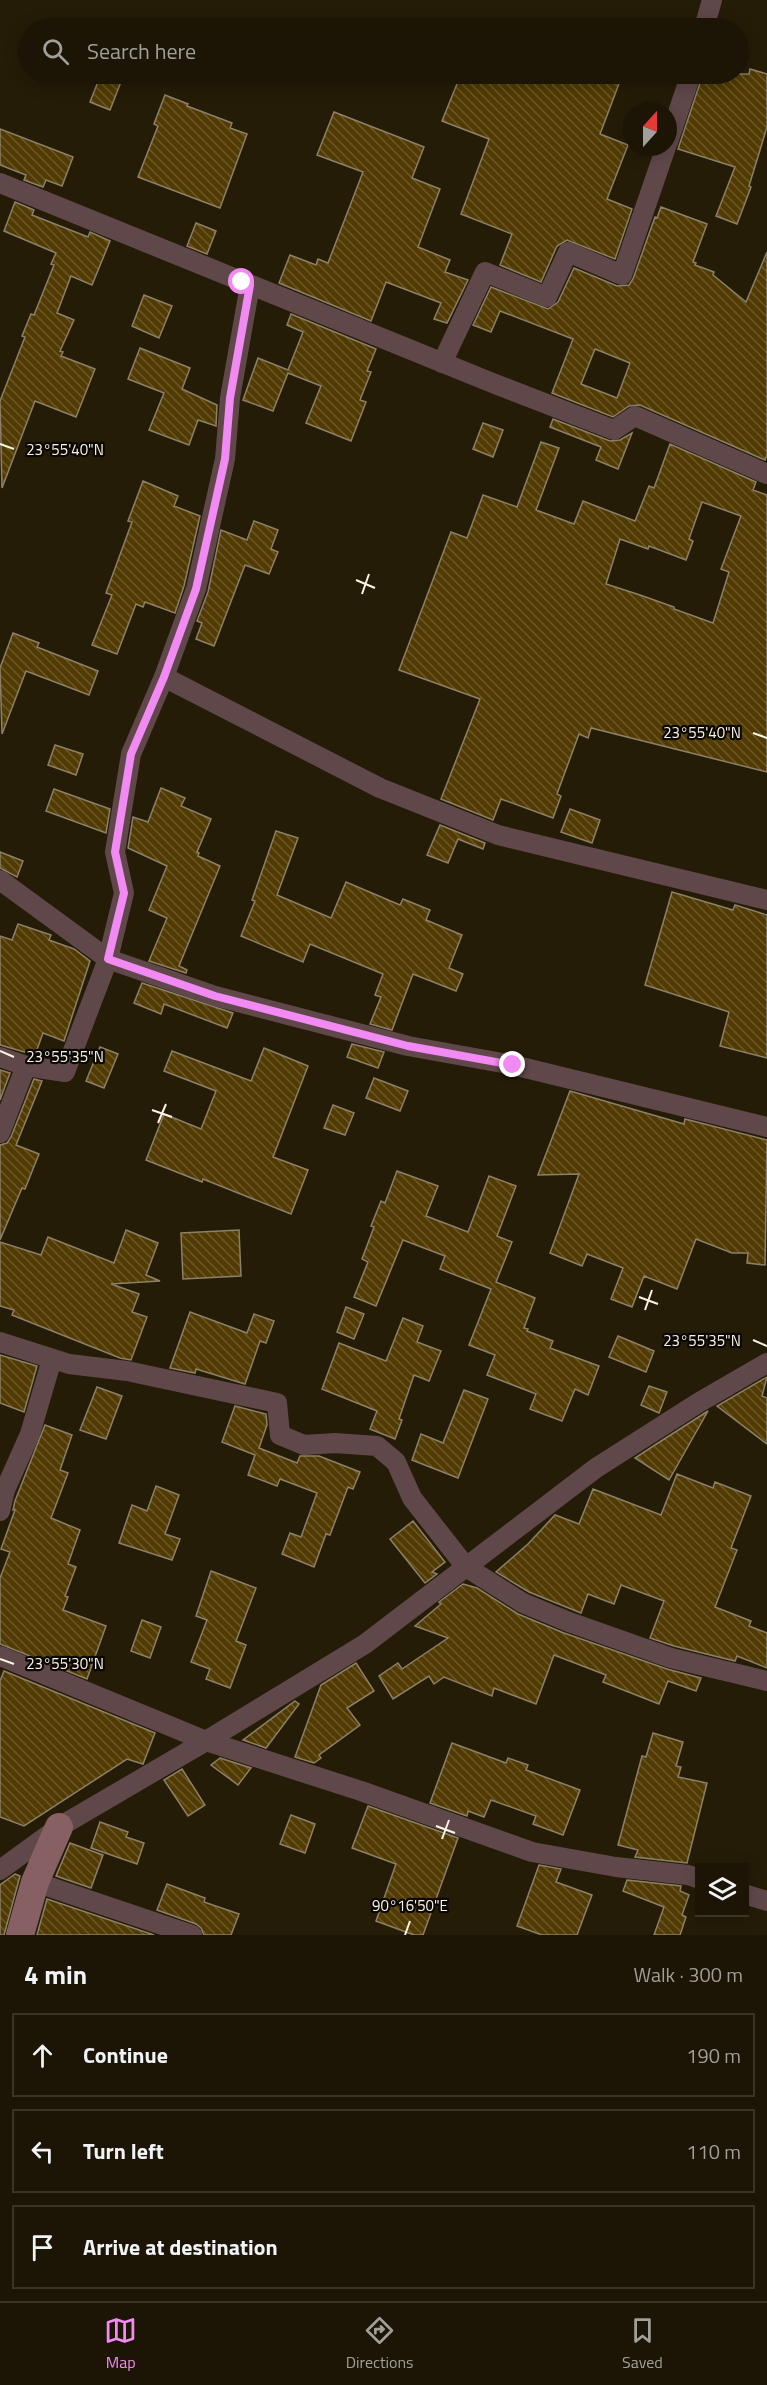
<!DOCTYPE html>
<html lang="en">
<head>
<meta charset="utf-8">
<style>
  :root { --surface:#1c1505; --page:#251e0f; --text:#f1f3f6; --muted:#a09f9a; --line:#3a3427; --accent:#f28af3 }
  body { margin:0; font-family:"Titillium Web",sans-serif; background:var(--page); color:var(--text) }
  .controls { position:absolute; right:18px; bottom:18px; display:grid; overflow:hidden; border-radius:0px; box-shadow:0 3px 15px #0003 }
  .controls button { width:54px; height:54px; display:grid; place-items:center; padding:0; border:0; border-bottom:2px solid var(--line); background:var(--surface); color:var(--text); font:30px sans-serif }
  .compass { position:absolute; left:623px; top:102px; width:54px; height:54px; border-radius:50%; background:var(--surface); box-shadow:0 3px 15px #0003; rotate:21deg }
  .stop { position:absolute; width:18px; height:18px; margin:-14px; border:4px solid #f28af3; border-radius:50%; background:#fff }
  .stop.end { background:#f28af3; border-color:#fff; box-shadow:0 2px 6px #0008 }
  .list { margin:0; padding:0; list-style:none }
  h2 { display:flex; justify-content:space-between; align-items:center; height:78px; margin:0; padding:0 24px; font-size:26px }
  h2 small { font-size:20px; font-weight:400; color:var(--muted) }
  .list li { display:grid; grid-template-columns:39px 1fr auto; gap:18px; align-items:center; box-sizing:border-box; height:84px; margin:0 12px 12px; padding:0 12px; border:2px solid var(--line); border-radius:0px }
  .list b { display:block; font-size:22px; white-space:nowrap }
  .list em { font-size:20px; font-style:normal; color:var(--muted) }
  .icon { flex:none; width:33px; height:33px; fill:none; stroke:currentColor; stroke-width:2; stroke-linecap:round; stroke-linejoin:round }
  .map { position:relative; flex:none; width:767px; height:1935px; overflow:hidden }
  .search { position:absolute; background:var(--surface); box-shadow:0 3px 15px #0003; left:18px; right:18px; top:18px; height:66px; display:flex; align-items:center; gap:15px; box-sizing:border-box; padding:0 21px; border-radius:33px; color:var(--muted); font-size:22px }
  .sheet { height:366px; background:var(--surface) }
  nav { display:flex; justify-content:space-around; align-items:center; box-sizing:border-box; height:84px; border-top:2px solid var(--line); background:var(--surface); font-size:16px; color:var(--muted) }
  nav a { display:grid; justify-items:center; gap:3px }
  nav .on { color:var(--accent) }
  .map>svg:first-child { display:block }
  .building { fill:url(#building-back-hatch); stroke:#8c8068; stroke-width:1.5; fill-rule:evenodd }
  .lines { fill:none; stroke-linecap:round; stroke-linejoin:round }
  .street { stroke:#60484a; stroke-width:20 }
  .secondary { stroke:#866063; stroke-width:28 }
  .route { stroke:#f28af3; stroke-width:8 }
  .ticks { fill:none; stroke:#faf3e6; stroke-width:2 }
  .ticks-label { font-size:15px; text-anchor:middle; fill:#faf3e6; stroke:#0b0702; stroke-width:4.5; stroke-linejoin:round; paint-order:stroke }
</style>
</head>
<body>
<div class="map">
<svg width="767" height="1935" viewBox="0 0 767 1935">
  <defs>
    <pattern id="building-back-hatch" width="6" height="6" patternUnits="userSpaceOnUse" patternTransform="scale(1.5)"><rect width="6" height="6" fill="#513b03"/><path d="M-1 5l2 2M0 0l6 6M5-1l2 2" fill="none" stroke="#6b5828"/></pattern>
  </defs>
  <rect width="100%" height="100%" fill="#251c07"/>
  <g class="building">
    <path d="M750,69L767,74V127L749,186L751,187L737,224L716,216L735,167L678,149L703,74H749Z"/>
    <path d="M101,74H124L110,110L90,102Z"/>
    <path d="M461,74H599L620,81L600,134L628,145L607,199L632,209L615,259L567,240L557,246L541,282L500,265L512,234L461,214L489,139L442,121Z"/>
    <path d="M165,95L188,104L187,106L232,123L230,128L247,134L220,208L138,177L158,126L154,124Z"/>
    <path d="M334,112L424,147L412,178L440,189L418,247L450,260L445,272L468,280L447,323L434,319L441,303L386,282L371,321L279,283L290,255L316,265L318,259L328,263L363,172L317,155Z"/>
    <path d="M0,129L73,157L62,186L46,180L43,187L24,180L26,175L0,165Z"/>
    <path d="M15,202L34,210L32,215L88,237L90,232L110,241L92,285L71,276L57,313L74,320L60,351L63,352L61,356L95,369L76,417L35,401L2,488L0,401L25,337L22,336L31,314L34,315L54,265L51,264L56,253L4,231Z"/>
    <path d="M661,207L707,224L693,262L696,263L695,265L714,272L713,275L746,302L767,252V455L765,460L640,405L629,406L613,417L552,393L573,339L500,311L491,332L473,325L491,287L548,309L558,302L574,268L617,286L629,285L633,279L655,217L657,218ZM595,349L630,363L617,398L581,384Z"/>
    <path d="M196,223L216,231L207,254L187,246Z"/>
    <path d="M144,295L172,306L159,338L132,326Z"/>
    <path d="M291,314L376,349L367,371L371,372L360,400L366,402L351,441L306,423L321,386L288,373L273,411L243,400L258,358L288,370L303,332L287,325Z"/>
    <path d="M140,348L190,368L182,389L217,405L216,426L198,420L189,445L149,430L164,393L128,379Z"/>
    <path d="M553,419L610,441L620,440L632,433L618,469L596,460L601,447L550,427Z"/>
    <path d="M483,423L503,430L493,457L473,449Z"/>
    <path d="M541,442L559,448L536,510L574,524L583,501L635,521L649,486L654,488L670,444L756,482L753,490L767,495V772L591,728L588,738L579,734L557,794L561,796L553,818L501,799L493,820L441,799L480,699L399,670L451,532L467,538L483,495L517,507ZM702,502L741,516L721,569L729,572L713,623L674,609V607L640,595L606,584L620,539L648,549L649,546L686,560L693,541L689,539Z"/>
    <path d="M143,481L178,496L174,506L200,516L184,586L175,613L145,602L143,607L136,604L117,654L92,645L112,595L106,593L132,522L128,521Z"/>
    <path d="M254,521L278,530L271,549L278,552L269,574L245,565L214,646L196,639L202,623L197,621L208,592L221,530L247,540Z"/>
    <path d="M13,633L39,643L37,647L98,671L89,695L26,671L2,734L0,668Z"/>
    <path d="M55,745L83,754L76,775L48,765Z"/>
    <path d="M161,788L185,798L181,806L211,819L197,852L199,853L198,856L220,866L179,966L187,970L186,973L149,961L167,918L149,910L167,866L128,848L133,817L148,822Z"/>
    <path d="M54,789L110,809L106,833L46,811Z"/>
    <path d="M570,809L600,820L592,843L561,832Z"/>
    <path d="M440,825L485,843L483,849L458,839L448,863L427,855Z"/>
    <path d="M276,831L298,838L277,895L331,918L346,882L400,905L403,899L430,910L426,920L462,935L449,968L463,974L456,991L413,974L392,1030L370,1024L381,997L375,995L383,974L310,944L303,962L241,936L255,901L252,900Z"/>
    <path d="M0,852L23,861L17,877L0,868Z"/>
    <path d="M672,892L733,910L735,905L767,915V1058L720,1046L729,1012L645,985Z"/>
    <path d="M18,924L51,935L49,940L74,949L90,961L64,1041L43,1033L35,1055L0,1045V936L12,940Z"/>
    <path d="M142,983L233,1013L227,1028L164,1004L161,1014L134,1003Z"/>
    <path d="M352,1044L384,1052L378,1068L347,1057Z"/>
    <path d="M100,1047L118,1054L104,1088L86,1081Z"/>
    <path d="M264,1048L308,1066L273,1157L308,1170L291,1214L203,1179L202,1182L146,1160L164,1114L201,1129L216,1091L164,1071L172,1051L251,1081Z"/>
    <path d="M0,1070L10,1073L0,1100Z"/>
    <path d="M374,1078L408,1091L400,1111L366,1098Z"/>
    <path d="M34,1079L42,1081L16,1145L39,1154L25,1189L22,1188L0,1240V1145L7,1143L11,1137Z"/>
    <path d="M570,1091L684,1124L685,1119L767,1140L765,1265L747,1263L748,1253H732L696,1239L677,1289L644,1276L632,1307L611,1299L623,1268L587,1254L582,1266L550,1253L579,1174L538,1175Z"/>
    <path d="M333,1105L354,1113L345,1135L324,1128Z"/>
    <path d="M397,1171L438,1186L426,1216L468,1232L489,1176L516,1186L497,1236L512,1242L496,1282L535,1298L524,1328L528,1329L527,1331L553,1341L550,1348L599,1366L588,1395L575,1389L562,1421L530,1409L536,1394L487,1375L495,1355L469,1345L491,1289L440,1269L445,1256L403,1240L376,1306L354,1297L368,1262L362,1259L374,1227L371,1226L381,1201L385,1203Z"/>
    <path d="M126,1230L158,1243L146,1275L160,1281L111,1284L139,1294L132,1312L147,1317L131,1360L120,1358L12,1315L14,1310L0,1306V1242L41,1255L48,1237L114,1263Z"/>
    <path d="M239,1230L241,1276L183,1279L181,1233Z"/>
    <path d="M346,1307L364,1314L354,1339L337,1332Z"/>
    <path d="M190,1312L247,1333L254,1314L274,1321L266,1343L260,1341L245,1384L196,1369L195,1373L170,1368Z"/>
    <path d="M403,1318L423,1326L417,1342L441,1351L429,1381L414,1375L399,1419L402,1420L395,1439L370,1429L377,1411L322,1389L339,1343L386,1361Z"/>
    <path d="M618,1336L654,1351L646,1372L609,1357Z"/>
    <path d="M0,1355L37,1366L24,1412L0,1403Z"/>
    <path d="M767,1377L762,1396L767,1398V1444L717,1406Z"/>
    <path d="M649,1386L667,1392L659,1413L641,1405Z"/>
    <path d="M97,1387L122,1396L106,1439L80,1430Z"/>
    <path d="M464,1390L488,1399L458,1478L412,1460L421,1434L443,1443Z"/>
    <path d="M235,1406L266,1414L267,1425L259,1448L297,1463L300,1456H319L360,1472L353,1489L348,1487L330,1535L326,1534L314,1567L282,1554L290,1533L301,1537L317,1493L280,1479L277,1486L248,1475L255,1455L222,1442Z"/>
    <path d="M708,1411L669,1480L635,1458L658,1443Z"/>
    <path d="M45,1425L72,1435L60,1470L68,1473L51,1518L80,1530L68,1564L76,1567L65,1596L68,1597L63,1610L106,1626L87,1679L0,1644V1578L10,1552L1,1549L15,1510H13L15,1501Z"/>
    <path d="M677,1474L713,1488L715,1482L751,1496L731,1548L737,1550L715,1607L751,1621L749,1626L767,1633V1668L737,1656L735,1661L674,1646L650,1638L664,1601L621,1585L614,1604L588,1594L581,1613L529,1592L496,1572L528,1544L555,1515L579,1524L593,1489L661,1515Z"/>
    <path d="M156,1486L179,1495L165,1534L180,1539L172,1560L119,1543L132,1505L147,1511Z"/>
    <path d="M413,1521L445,1562L432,1572L437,1574L425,1583L390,1539Z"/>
    <path d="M211,1571L256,1588L236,1641L246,1645L230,1688L206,1679L210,1669L191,1662L207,1620L196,1616Z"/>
    <path d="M463,1584L477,1588L518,1614L564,1633L667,1669L701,1678L696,1691L668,1681L659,1704L603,1682L606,1675L554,1655L536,1704L494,1688L492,1696L444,1677L434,1684L429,1676L393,1699L379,1676L398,1663L402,1669L448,1638L415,1626L441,1604L439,1602Z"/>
    <path d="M142,1620L161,1627L150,1658L131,1651Z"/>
    <path d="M356,1663L374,1691L347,1708L360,1725L319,1755L321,1758L314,1763L295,1757L321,1685Z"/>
    <path d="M4,1671L155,1733L143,1764L127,1759L24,1826L0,1817V1681Z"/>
    <path d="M295,1701L299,1704L266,1748L243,1740Z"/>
    <path d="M653,1733L683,1742L676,1766L681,1767L678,1777L707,1783L687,1863L635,1857L638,1850L618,1845L642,1756L646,1757Z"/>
    <path d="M452,1743L506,1763L508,1758L528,1765L526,1770L580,1790L563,1835L533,1824L536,1816L491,1800L484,1817L468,1811L467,1816L430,1803Z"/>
    <path d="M220,1758L251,1768L238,1785L211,1765Z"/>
    <path d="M182,1769L205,1805L188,1816L164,1780Z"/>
    <path d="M368,1806L458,1838L423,1935H414L376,1921L396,1864L352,1848Z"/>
    <path d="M291,1815L315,1824L305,1853L280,1844Z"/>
    <path d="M100,1822L128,1832L126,1837L144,1843L137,1864L91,1848Z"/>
    <path d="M70,1843L103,1855L91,1888L56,1876Z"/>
    <path d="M539,1865L561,1869L556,1882L592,1895L577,1935H542L517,1926Z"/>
    <path d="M15,1874L20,1876L4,1935H0V1885Z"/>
    <path d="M627,1880L681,1886L680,1891L689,1895L682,1915L686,1917L680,1935H654L664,1907L623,1891Z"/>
    <path d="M167,1884L205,1898L204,1902L239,1914L231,1935H204L201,1928L196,1924L157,1910Z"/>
    <path d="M47,1899L154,1935H37Z"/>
  </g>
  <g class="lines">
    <g class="street">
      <path d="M704,28L712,0"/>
      <path d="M668,142L691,74"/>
      <path d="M0,183L495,384L614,430L635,416L767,474"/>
      <path d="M442,363L485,272L547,297L568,252L622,275L666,147"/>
      <path d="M164,677L380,788L498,835L767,900"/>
      <path d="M0,880L108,959L215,996L408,1046L513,1065L767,1127"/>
      <path d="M0,1057L26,1066"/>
      <path d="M0,1133L26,1066L65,1072L108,959L124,893L115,852L131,754L164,677L196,589L225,459L230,398L250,285"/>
      <path d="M0,1342L69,1364L127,1371L277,1403L280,1435L304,1445L335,1443L377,1446L396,1462L412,1498L466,1567L523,1603L569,1622L671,1658L767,1681"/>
      <path d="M0,1511L5,1490L30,1434L52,1359"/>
      <path d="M0,1656L206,1741L361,1791L532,1852L616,1867L688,1875L700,1879"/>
      <path d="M0,1870L59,1827L206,1741L365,1644L596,1468L698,1403L767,1363"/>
      <path d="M35,1882L192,1935"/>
      <path d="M744,1894L767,1901"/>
    </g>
    <path class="secondary" d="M20,1935L35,1882L59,1827"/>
  </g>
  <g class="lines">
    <path class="route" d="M242,282L250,285L230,398L225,459L196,589L164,677L131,754L115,852L124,893L108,959L215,996L408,1046L513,1065"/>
  </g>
  <path class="ticks" d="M0,444L14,449M356,580L375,588M362,594L369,574M753,733L767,738M0,1051L14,1057M152,1110L172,1117M158,1123L166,1104M639,1297L658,1304M645,1310L652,1290M753,1340L767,1346M0,1659L14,1664M436,1826L455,1833M442,1839L449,1820M405,1935L410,1921"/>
  <g class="ticks-label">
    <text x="65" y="455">23°55'40"N</text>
    <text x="702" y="738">23°55'40"N</text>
    <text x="65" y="1062">23°55'35"N</text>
    <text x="702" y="1346">23°55'35"N</text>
    <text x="65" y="1669">23°55'30"N</text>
    <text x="410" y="1911">90°16'50"E</text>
  </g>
</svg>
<div class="controls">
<button><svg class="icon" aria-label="layers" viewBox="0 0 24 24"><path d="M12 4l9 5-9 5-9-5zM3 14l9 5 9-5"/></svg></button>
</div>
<svg class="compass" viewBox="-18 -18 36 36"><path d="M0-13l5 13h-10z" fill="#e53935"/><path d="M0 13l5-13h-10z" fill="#a09f9a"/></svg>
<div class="stop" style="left:242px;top:282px"></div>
<div class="stop end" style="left:513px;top:1065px"></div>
<div class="search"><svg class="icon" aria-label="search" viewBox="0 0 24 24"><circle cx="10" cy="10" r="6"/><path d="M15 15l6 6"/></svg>Search here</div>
</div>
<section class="sheet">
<h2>4 min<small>Walk · 300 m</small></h2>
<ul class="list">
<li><svg class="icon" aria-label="ahead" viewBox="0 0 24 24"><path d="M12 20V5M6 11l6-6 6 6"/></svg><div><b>Continue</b></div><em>190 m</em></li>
<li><svg class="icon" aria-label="left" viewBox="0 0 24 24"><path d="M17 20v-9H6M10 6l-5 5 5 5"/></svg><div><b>Turn left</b></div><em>110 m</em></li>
<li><svg class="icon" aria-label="arrive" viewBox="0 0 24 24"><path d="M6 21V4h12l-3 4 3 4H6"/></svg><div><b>Arrive at destination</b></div></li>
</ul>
</section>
<nav>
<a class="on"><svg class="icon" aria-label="map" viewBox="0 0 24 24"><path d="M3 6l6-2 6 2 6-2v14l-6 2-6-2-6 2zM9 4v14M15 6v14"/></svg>Map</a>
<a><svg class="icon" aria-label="directions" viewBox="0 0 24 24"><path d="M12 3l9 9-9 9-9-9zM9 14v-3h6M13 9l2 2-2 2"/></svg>Directions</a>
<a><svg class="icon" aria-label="saved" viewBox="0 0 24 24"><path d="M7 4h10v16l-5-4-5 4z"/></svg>Saved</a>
</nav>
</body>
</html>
